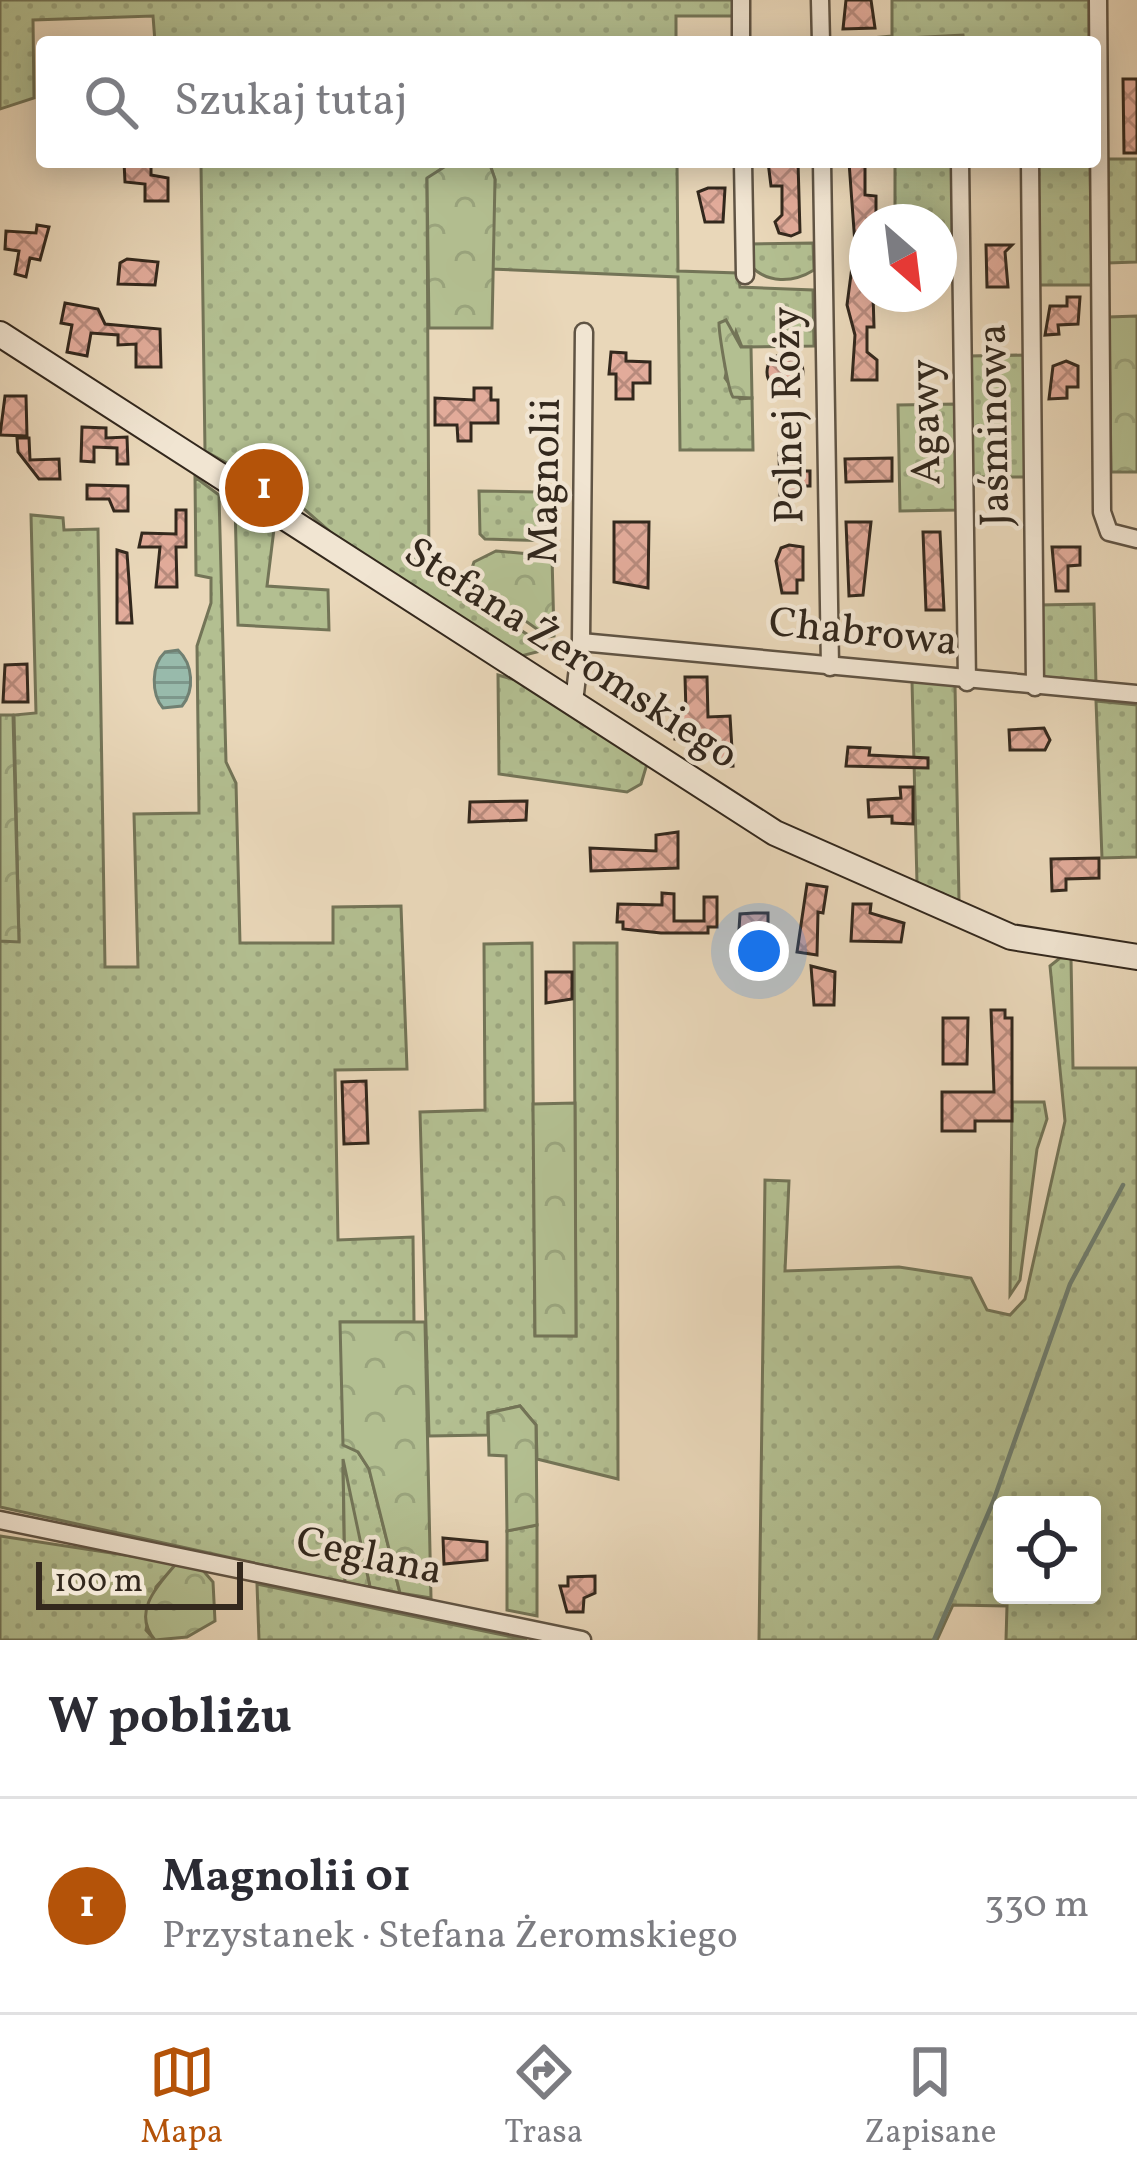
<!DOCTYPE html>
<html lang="pl">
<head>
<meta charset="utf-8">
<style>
  :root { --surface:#fff; --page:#f7f7f7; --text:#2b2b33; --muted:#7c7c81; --line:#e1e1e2; --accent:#b45309 }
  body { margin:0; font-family:Vollkorn,serif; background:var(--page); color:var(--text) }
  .controls { position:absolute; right:36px; bottom:36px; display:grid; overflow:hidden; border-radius:12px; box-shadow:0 6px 30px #0003 }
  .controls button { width:108px; height:108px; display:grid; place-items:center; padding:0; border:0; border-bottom:3px solid var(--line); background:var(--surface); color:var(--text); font:60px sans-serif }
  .compass { position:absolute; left:849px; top:204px; width:108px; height:108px; border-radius:50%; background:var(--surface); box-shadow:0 6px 30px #0003; rotate:152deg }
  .scale { position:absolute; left:36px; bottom:30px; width:207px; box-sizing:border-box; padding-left:12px; border:6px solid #33281d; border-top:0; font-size:33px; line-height:42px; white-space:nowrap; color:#33281d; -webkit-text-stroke:9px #f1e5d2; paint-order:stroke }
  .you { position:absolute; left:759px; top:951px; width:42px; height:42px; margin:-30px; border:9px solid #fff; border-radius:50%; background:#1a73e8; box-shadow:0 0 0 18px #1a73e833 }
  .badge { display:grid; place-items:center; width:78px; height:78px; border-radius:50%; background:var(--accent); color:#fff; font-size:39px; font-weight:700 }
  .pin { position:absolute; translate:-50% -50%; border:6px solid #fff; box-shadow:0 3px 12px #0006 }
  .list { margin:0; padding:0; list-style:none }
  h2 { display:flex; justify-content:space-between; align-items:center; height:156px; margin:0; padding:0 48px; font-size:51px }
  h2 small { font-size:39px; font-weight:400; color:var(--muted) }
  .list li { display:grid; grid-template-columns:78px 1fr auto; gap:36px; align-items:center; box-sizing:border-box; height:216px; padding:0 48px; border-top:3px solid var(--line) }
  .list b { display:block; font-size:45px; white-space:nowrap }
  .list p { margin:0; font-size:39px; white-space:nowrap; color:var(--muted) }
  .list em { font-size:39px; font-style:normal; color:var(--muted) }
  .icon { flex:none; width:66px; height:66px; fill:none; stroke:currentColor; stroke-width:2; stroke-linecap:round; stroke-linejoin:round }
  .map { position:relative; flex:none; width:1137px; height:1640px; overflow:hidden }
  .search { position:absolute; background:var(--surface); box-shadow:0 6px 30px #0003; left:36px; right:36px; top:36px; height:132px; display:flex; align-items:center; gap:30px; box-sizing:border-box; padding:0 42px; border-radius:12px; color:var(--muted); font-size:45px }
  .sheet { height:372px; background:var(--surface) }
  nav { display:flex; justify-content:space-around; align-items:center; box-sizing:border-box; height:168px; border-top:3px solid var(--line); background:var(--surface); font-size:33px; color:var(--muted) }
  nav a { display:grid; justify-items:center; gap:6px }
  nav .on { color:var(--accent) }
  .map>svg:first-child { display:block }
  .grass { fill:url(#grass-dots); stroke:#737457; stroke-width:3; fill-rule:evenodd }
  .forest { fill:url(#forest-crowns); stroke:#737457; stroke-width:3 }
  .water { fill:url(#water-rules); stroke:#708072; stroke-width:3 }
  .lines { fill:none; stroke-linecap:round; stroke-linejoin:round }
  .stream { stroke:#708072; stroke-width:4.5 }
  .building { fill:url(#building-cross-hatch); stroke:#33281d; stroke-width:3 }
  .street-casing { stroke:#605444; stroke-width:21 }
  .secondary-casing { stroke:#33281d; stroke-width:28 }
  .street { stroke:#f1e5d2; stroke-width:16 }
  .secondary { stroke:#f1e5d2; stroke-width:24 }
  .labels { text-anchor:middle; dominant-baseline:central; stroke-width:9; stroke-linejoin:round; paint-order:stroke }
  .street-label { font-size:42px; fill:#33281d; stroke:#f1e5d2 }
</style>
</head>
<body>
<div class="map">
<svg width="1137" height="1640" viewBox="0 0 1137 1640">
  <defs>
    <pattern id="grass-dots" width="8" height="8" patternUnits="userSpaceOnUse" patternTransform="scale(3)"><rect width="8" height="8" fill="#b3bf91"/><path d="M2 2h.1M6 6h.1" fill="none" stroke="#9aa47d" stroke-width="1.8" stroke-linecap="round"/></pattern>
    <pattern id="forest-crowns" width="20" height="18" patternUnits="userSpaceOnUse" patternTransform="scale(3)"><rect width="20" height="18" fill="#b3bf91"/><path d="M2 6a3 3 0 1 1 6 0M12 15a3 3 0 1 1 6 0" fill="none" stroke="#9aa47d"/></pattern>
    <pattern id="water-rules" width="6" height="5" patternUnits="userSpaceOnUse" patternTransform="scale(3)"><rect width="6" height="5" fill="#98baab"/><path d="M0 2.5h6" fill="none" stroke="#7d978b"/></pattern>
    <pattern id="building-cross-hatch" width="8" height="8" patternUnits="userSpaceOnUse" patternTransform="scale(3)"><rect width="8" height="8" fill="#e2ab9a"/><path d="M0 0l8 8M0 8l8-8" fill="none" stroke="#b88b7d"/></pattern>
  </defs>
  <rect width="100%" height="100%" fill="#e9d7b9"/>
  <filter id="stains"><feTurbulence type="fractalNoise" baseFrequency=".00167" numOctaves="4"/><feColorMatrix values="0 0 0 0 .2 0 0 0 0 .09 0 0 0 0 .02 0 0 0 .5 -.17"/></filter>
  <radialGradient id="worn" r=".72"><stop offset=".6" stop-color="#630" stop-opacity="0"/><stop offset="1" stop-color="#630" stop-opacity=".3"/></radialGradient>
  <g class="grass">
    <path d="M0,0H734V16H676V42H155L153,16L33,20L34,98L0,109Z"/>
    <path d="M892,0H1089V42H964L963,35L830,42L892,36Z"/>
    <path d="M1108,159H1137V262L1108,263Z"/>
    <path d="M173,162H452L427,179L429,572L544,645L541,651L521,656L336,537L295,501L205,451L201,165Z"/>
    <path d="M489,162H677L678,271L738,273L740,287L813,290L814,346L742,347L736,332L725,378L740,399L752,398L753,450H680L678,277L491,269L495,180Z"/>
    <path d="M895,162H955L956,277L939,278V222H895Z"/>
    <path d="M1035,162H1090L1092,285H1035Z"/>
    <path d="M813,243L814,270C793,283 767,284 750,265L749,244Z"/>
    <path d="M1025,355L1026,477H970L969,356Z"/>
    <path d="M956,404L958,510L900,511L898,405Z"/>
    <path d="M195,477L219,495L226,762L236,783L240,943H333V907L401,906L407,1069L335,1070L338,1240L413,1237L414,1322H341L358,1452L369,1469L400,1593L370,1587L343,1467L345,1583L0,1507V941H19L14,715L36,713L31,515L63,518L64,530L98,529L105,967H138L134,814L199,813L197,646L211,603V578L196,575Z"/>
    <path d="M479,491L538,492L557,510L556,541L485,539L480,534Z"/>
    <path d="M235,504L274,529L267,586L328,590L329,630L238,625Z"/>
    <path d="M1094,604L1096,684L1049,680L1040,674L1039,605Z"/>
    <path d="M498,675L516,680L647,764L641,784L627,792L499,774Z"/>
    <path d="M912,681L955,685L959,901L917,883Z"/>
    <path d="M1096,701L1137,705V857L1102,858Z"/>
    <path d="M532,943L535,1335L576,1336L574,943H617L618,1479L537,1459L536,1425L520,1406L488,1413V1435L429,1436L420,1112L485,1110L484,944Z"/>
    <path d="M1060,958H1071L1073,1068H1137V1640H1006L1007,1606L953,1605L937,1640H759L765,1180L789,1181L785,1271L899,1267L971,1278L987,1310L1010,1315L1025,1299L1065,1121L1050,966ZM1002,1505H1092V1595H1002Z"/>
    <path d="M1012,1102H1044L1047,1119L1037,1149L1020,1280L1010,1295Z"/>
    <path d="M537,1525V1616L507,1610V1531Z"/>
    <path d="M0,1536L177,1563L156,1587L146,1630L155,1640H0Z"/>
    <path d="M257,1584L527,1640H259Z"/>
  </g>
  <g class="forest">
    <path d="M452,162H489L495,179L492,328H429L427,178Z"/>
    <path d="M1137,316V472H1111L1109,317Z"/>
    <path d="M726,320L741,347H751L752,398L733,397C728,391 719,333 719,323Z"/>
    <path d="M496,551L552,556L554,636L548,637L468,580L474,562Z"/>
    <path d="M0,715H13L19,942L0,941Z"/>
    <path d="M575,1103L576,1336H535L533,1104Z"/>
    <path d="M340,1322H425L431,1598L400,1593L369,1469L358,1452L343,1445Z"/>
    <path d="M520,1406L536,1425L537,1525L507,1531L506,1456L489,1455L488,1413Z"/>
    <path d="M343,1459L370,1587L345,1583Z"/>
    <path d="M177,1563L200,1567L213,1582L215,1621L187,1637L155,1640C131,1612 158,1585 177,1563Z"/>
  </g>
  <path class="water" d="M178,650C193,664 195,690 182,706L163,708C151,694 151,665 165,652Z"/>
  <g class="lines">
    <path class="stream" d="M934,1640L993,1502L1070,1284L1123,1185"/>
  </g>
  <g class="building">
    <path d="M846,0H871L875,28L843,29Z"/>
    <path d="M1123,79H1137V153H1124Z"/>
    <path d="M124,162H151V175L168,178V201H145V184L125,182Z"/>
    <path d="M768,162H798L800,232L791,236L779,233L775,222L782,215V186H771Z"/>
    <path d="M849,162H865V195L876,196V222H867V294H873L874,327H867V352L877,360V380H852L855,335L847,305L855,244Z"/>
    <path d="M708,188H725L723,222H705L698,192Z"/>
    <path d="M37,225L49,227L40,260L30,258L26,277L15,274L19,251L5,249L6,231L36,233Z"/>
    <path d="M986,245H1012L1005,252L1008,287H987Z"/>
    <path d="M127,259L158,262L155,285L118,284L120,263Z"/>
    <path d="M1067,297H1080L1078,324L1058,325L1059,334L1045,335L1050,306H1067Z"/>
    <path d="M65,303L98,309L105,324L160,329L161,367H136V344L118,345V335L91,333L87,356L67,352L72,325L61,323Z"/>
    <path d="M611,352L626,353V361L650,362V383H633V399H616V374H609Z"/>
    <circle cx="785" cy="372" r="18"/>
    <path d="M1066,361L1078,366V387H1067V398L1049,399L1053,366Z"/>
    <path d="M474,388H491V400H498V423H471V441H458L457,425H435V398L474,400Z"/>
    <path d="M5,396H26L27,436L0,435Z"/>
    <path d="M82,427L106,428V438L127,437L128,464H117V448L94,447V462L81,461Z"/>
    <path d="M17,438H29L30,460L59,459L60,479H39L18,452Z"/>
    <path d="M799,452L800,471H810V486H800V495H780L779,453Z"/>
    <path d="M892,458V481L846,482L845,459Z"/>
    <path d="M87,485L128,486V511H114L109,499H87Z"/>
    <path d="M176,510H186V547H176L177,587H156L160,547H139L142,533L176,534Z"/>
    <path d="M614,522H649L648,588L614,582Z"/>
    <path d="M846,522H871L863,595L849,596Z"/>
    <path d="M923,532H940L944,610H926Z"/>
    <path d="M789,545L803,547V580H797V593H782L776,561L781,548Z"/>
    <path d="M1052,547H1080V565L1068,566V591H1056Z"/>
    <path d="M117,550L127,553L132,623H117Z"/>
    <path d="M27,664L28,702H3L5,665Z"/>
    <path d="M685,677H707L708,717L730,716L733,766L719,767L718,739H675V712H686Z"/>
    <path d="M1044,728L1050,740L1045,750H1010L1009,730Z"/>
    <path d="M848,747L870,748L869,755L928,758V768L846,766Z"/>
    <path d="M900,787H913V824L892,823V816L869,817L868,800L901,798Z"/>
    <path d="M527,801L526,820L469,822L470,802Z"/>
    <path d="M678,832V868L591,871L590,848L656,851V835Z"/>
    <path d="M1099,858V878L1066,879V890L1052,891L1051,859Z"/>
    <path d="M807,884L827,887L823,913L818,912L817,955L797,952Z"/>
    <path d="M662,893L674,894V921H704V897H717V927H708V933H661L623,929V922H617L618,904L662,905Z"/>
    <path d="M853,904H871L870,913L904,923L901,942L851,941Z"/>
    <path d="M754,913H768V940L738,945L740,914Z"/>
    <path d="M811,966L835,972L834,1005H814Z"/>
    <path d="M546,972H572V999L546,1003Z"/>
    <path d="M991,1010H1005V1018H1012V1121H975V1131H942V1092H994Z"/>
    <path d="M943,1018H968L967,1064H943Z"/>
    <path d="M366,1081L368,1143L344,1144L342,1082Z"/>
    <path d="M443,1538L487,1542V1560L444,1564Z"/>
    <path d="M595,1576V1593L584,1598L583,1612H567L560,1586H568V1577Z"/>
  </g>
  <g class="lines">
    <defs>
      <g id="street">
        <path d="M741,0V42"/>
        <path d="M820,0L821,42"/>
        <path d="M1098,0L1102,512L1109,532L1137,539"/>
        <path d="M743,162L745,275"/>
        <path d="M822,162L830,667"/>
        <path d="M960,162L967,682"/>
        <path d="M1030,162L1035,687"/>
        <path d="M581,642L1137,694"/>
        <path d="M574,702L581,642L584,332"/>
        <path d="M0,1520L582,1640"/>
      </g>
      <path id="secondary" d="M0,334L775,833L1011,937L1137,957"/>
    </defs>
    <use href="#street" class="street-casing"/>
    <use href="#secondary" class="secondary-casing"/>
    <use href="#street" class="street"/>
    <use href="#secondary" class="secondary"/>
  </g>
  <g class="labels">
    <g class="street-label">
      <text transform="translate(790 415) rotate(-91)">Polnej Róży</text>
      <text transform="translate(928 422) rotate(-91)">Agawy</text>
      <text transform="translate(996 425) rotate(-91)">Jaśminowa</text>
      <text transform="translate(547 481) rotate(-89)">Magnolii</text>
      <text transform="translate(863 634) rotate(6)">Chabrowa</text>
      <text transform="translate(570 655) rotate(33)">Stefana Żeromskiego</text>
      <text transform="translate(369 1558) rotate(12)">Ceglana</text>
    </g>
  </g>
  <rect width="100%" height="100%" filter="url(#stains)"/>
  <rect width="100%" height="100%" fill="url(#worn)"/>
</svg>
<div class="controls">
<button><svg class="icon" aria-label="locate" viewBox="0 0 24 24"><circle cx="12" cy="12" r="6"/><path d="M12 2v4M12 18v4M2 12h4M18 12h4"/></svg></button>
</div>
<svg class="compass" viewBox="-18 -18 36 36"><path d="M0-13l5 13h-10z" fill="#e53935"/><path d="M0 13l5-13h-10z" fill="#7c7c81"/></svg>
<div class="scale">100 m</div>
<div class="you"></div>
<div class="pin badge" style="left:264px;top:488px">1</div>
<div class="search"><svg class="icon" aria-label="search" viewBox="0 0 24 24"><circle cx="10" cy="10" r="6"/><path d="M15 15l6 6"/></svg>Szukaj tutaj</div>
</div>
<section class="sheet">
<h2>W pobliżu<small></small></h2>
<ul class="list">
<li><span class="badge">1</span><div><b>Magnolii 01</b><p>Przystanek · Stefana Żeromskiego</p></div><em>330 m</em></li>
</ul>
</section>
<nav>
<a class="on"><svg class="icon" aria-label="map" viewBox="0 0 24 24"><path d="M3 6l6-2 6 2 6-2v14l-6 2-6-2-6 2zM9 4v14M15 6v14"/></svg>Mapa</a>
<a><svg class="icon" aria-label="directions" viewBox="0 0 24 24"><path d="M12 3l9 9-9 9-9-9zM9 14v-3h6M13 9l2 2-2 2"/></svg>Trasa</a>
<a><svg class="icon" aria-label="saved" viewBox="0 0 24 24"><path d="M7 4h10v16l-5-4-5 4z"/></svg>Zapisane</a>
</nav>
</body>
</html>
